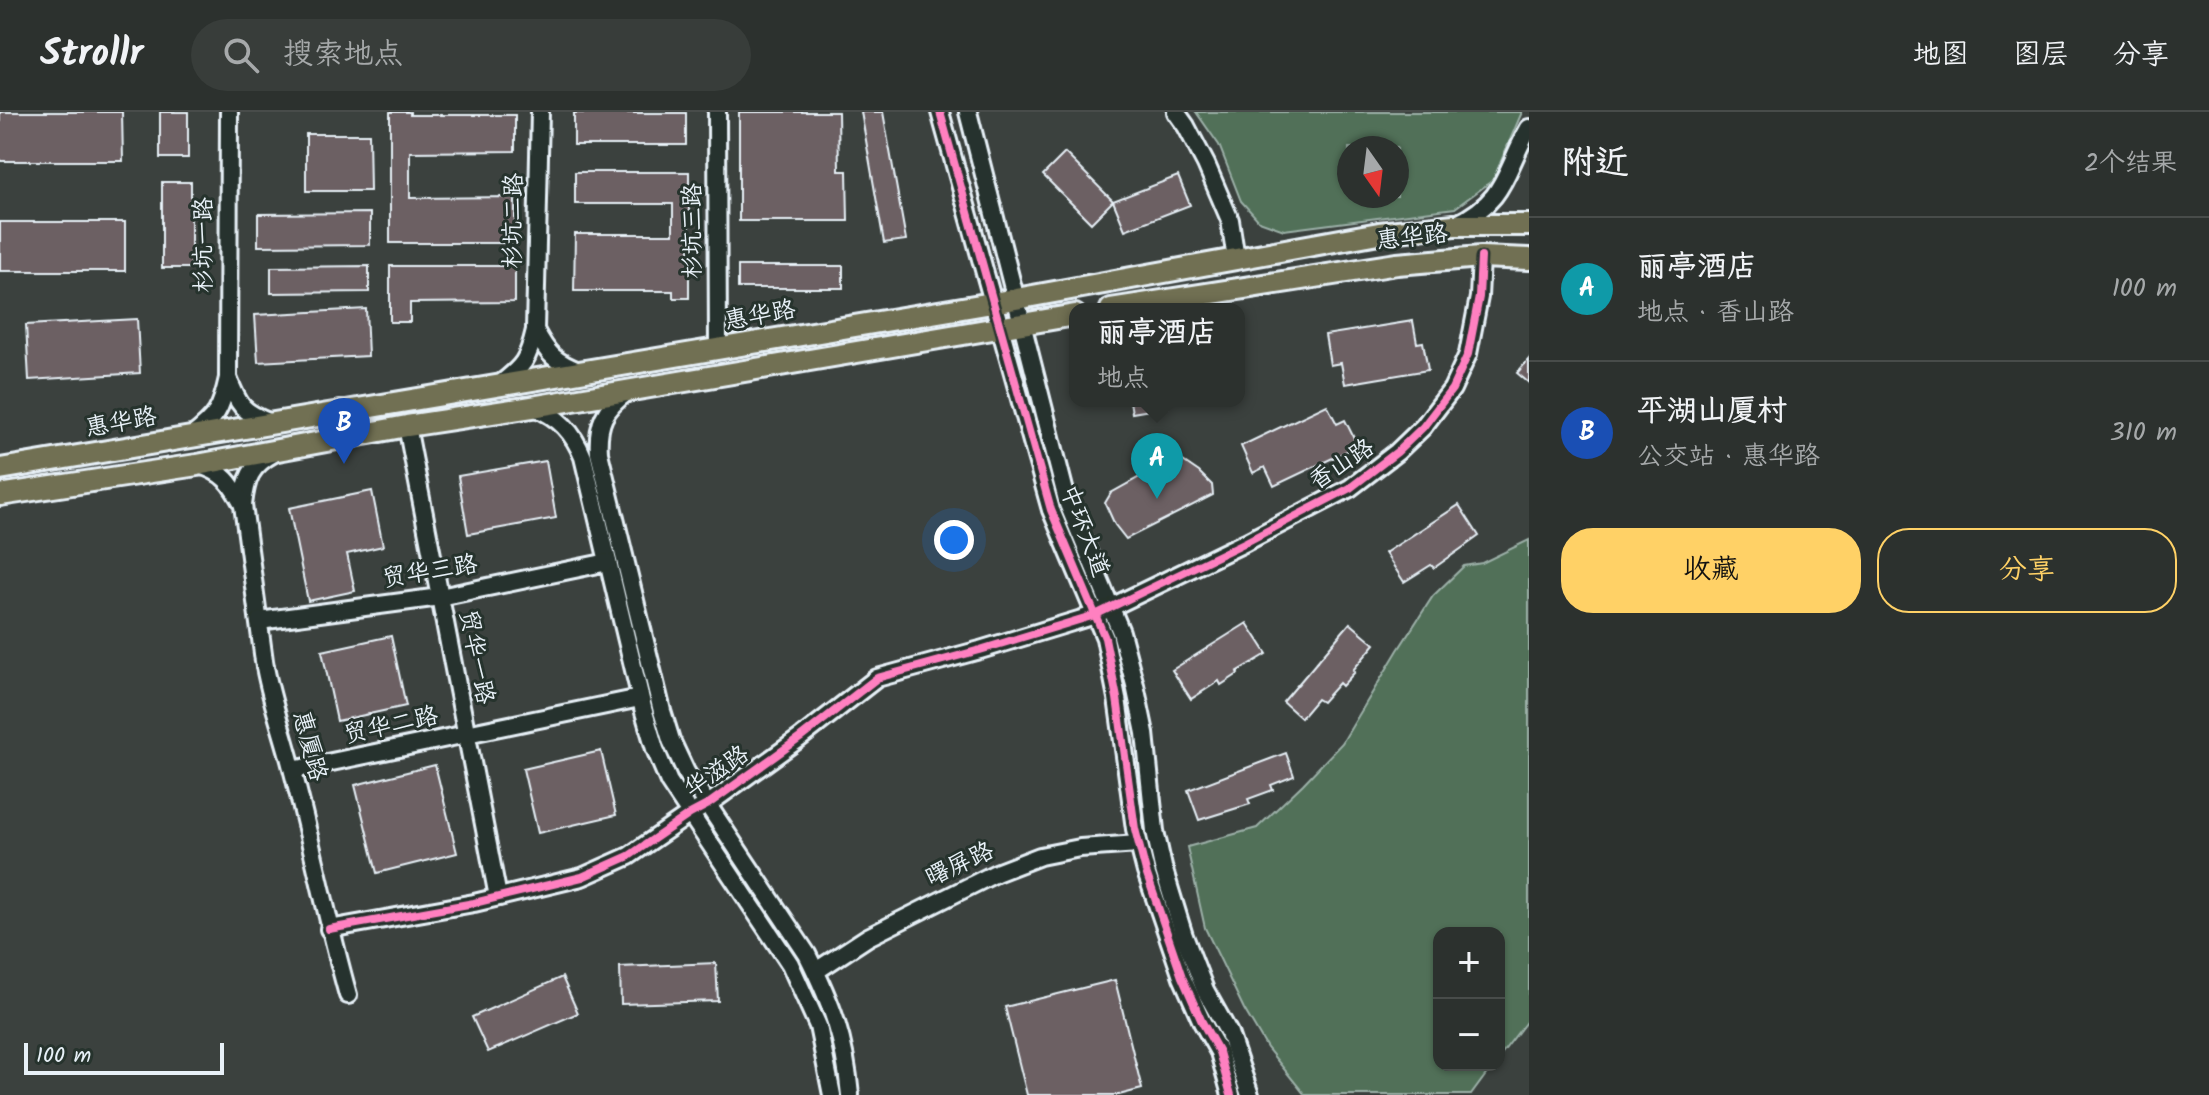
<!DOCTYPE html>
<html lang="zh">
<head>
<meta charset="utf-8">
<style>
  :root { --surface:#2c312e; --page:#383d3a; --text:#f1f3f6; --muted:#a6a9aa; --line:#484c4a; --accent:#ffd166 }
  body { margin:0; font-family:Kalam,"LXGW WenKai TC",sans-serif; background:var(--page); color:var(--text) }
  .controls { position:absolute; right:24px; bottom:24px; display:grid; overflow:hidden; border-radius:16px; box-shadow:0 2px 6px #0004 }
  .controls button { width:72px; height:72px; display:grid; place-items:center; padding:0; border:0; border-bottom:2px solid var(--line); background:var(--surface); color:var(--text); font:40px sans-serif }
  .compass { position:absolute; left:1337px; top:24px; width:72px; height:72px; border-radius:50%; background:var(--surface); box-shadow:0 2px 6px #0004; rotate:166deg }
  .scale { position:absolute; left:24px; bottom:20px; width:200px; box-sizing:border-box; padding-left:8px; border:4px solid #e8f1f8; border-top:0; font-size:22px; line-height:28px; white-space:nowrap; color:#e8f1f8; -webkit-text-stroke:6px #26332d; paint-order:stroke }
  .you { position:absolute; left:954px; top:428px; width:28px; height:28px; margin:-20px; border:6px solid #fff; border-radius:50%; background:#1a73e8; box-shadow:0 0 0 12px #1a73e833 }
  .badge { display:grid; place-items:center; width:52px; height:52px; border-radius:50%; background:var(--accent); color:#fff; font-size:26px; font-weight:700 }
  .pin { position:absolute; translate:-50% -66px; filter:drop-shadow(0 2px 4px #0008) }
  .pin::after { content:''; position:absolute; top:42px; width:28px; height:24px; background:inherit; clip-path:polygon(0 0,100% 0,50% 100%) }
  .popup { position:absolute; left:1069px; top:191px; width:176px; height:104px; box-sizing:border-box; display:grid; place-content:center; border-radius:16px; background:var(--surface); filter:drop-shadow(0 2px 6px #0005); font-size:26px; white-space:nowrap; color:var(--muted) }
  .popup b { font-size:30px; color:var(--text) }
  .popup::after { content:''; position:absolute; left:50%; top:100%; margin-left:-16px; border:16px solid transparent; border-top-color:var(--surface) }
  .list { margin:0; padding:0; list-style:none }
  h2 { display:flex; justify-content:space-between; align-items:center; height:104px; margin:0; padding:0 32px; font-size:34px }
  h2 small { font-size:26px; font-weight:400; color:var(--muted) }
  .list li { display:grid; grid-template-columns:52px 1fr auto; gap:24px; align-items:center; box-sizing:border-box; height:144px; padding:0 32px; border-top:2px solid var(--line) }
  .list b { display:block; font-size:30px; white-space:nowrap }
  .list p { margin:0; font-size:26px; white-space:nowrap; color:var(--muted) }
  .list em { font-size:26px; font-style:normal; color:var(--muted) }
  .actions { display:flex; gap:16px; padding:24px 32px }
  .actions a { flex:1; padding:18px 0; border:2px solid var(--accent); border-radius:32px; text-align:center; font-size:28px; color:var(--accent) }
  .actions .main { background:var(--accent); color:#111 }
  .icon { flex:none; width:44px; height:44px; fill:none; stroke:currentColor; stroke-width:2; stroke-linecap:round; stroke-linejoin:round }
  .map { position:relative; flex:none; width:1529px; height:983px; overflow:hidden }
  header { display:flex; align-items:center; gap:48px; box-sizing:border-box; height:112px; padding:0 40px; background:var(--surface); border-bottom:2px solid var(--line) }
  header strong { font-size:38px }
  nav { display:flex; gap:44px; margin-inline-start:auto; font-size:28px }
  .search { width:560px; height:72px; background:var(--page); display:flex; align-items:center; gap:20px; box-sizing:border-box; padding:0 28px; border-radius:44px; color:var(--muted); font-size:30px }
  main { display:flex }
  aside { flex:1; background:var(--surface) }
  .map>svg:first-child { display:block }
  .green { fill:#517059; stroke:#9cb0a8; stroke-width:2; fill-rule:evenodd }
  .building { fill:#6c6164; stroke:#e8f1f8; stroke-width:2 }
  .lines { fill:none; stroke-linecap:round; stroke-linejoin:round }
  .minor-casing { stroke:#e8f1f8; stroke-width:22 }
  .major-casing { stroke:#e8f1f8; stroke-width:26 }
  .minor { stroke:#26332d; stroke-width:16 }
  .major { stroke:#716f52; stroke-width:20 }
  .cycleway-casing { stroke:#26332d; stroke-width:13 }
  .cycleway { stroke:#ff80c0; stroke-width:8 }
  .labels { text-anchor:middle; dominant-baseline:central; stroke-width:6; stroke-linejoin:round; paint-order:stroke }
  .street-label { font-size:24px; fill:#e8f1f8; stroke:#26332d }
</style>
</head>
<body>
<header>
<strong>Strollr</strong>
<div class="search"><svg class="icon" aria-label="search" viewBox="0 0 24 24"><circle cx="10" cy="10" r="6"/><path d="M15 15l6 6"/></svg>搜索地点</div>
<nav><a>地图</a><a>图层</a><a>分享</a></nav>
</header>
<main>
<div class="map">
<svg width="1529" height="983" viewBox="0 0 1529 983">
  <rect width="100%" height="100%" fill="#3b413e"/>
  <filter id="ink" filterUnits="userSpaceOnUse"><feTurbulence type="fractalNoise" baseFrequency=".0125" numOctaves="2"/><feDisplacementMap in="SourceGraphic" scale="16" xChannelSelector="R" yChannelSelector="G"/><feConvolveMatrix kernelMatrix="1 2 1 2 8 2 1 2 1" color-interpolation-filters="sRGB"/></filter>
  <g filter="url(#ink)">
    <g class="green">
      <path d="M1196,0H1522L1493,68L1455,96L1284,118L1259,109L1241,89L1219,33ZM1349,36H1397V84H1349Z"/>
      <path d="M1529,428V906L1499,945V821H1439V953H1493L1471,983H1305L1267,936L1244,897L1205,816L1187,735L1257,716L1303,672L1342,631L1398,538L1433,484L1464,454L1482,451Z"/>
    </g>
    <g class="building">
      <path d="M0,0H122L123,49H0Z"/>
      <rect x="160" y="0" width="28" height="46"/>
      <path d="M390,0H410V3H515V39L410,40V86L515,85V131H390Z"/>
      <path d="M739,0H838L839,59H847L848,109H739Z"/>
      <path d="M861,0H883L906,128L884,131Z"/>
      <rect x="574" y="1" width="112" height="32"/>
      <path d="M306,22H369L370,79H306Z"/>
      <path d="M1065,41L1113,89L1091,111L1043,63Z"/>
      <path d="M575,60H689V186H673V179H574L575,122H673V92H575Z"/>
      <path d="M1178,64L1190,93L1125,118L1113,89Z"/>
      <rect x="162" y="70" width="29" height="86"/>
      <path d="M370,101V133L258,134V102Z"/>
      <rect x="0" y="110" width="125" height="49"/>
      <path d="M369,154V180L271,181V155Z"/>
      <path d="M390,154H515V190L410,191V210H390Z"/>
      <rect x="738" y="154" width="105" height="22"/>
      <path d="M366,197L368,244L258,250L255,203Z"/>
      <path d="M137,207L140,261L29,268L26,213Z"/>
      <path d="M1413,209L1417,231L1423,230L1428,258L1345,272L1341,251L1330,253L1325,223Z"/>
      <path d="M1529,247V271L1517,261Z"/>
      <path d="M1130,289H1167L1168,295L1132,301Z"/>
      <path d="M1327,293L1337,312L1345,308L1358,334L1274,374L1265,355L1253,361L1241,334Z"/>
      <path d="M1180,347L1199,360L1212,373L1213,383L1126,427L1115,413L1105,391L1111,381L1156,356Z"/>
      <path d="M546,349L556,406L468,422L458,364Z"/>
      <path d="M372,379L383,434L347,442L355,479L308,489L289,396Z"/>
      <path d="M1459,393L1479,424L1434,456L1431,453L1404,470L1385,441Z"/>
      <path d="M1247,511L1267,542L1237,560L1238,562L1221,573L1219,569L1191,587L1172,558Z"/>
      <path d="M1350,511L1375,532L1353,558L1355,560L1342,574L1339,571L1322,590L1317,587L1301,606L1283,590Z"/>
      <path d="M391,524L406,594L337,609L322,539Z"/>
      <path d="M601,639L616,703L538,721L523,657Z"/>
      <path d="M1286,641L1294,664L1271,673L1273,678L1248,687L1250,692L1199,708L1188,678Z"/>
      <path d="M435,653L457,741L377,761L355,673Z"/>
      <path d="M716,851L718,889L621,892L620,855Z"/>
      <path d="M562,865L578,901L488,940L472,905Z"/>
      <path d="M1115,868L1142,977L1119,983H1027L1005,895Z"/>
    </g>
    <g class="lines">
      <defs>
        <g id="minor">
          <path d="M717,0L718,237"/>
          <path d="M940,0L1051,398L1105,526L1117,586L1135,717L1146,760L1182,865L1202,910L1219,940L1231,983"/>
          <path d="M968,0L1068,392L1121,520L1135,573L1145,621L1155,719L1163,755L1184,824L1205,878L1229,921L1250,983"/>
          <path d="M1176,0L1186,14L1206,52L1230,108L1236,147"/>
          <path d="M1455,113C1507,88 1504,60 1529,16"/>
          <path d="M535,218C548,243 555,250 581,260"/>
          <path d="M228,266C239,294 242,300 271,311"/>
          <path d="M499,273C524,254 528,248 535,218L540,0"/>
          <path d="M627,280C604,297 597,312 599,341L662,599L671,628L686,660L807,842C832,892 845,927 850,983"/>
          <path d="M534,295C559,305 573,320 583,345L644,600L655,637L669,670L790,852L818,914L832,983"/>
          <path d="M407,314L498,785"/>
          <path d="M191,325C217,305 221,298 228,266L229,0"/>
          <path d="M274,341C250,354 246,367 243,393L264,549C270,586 283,620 292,656C312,732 327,808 348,883"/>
          <path d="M199,353C224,360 231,371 243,393"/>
          <path d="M259,509L440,485L608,450"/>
          <path d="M293,658L640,586"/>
          <path d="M329,817L474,791L582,765L629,744L690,702L707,693L800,626L877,566L980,538L1095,503L1246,430L1350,376L1397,340L1423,315L1452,277L1468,242L1479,185L1481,145"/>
          <path d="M816,859L868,825L996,761L1040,744L1080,736L1139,732"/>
        </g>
        <g id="major">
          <path d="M1111,197L1397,152L1481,145L1529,147"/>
          <path d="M0,357L1016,187L1379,121L1454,113H1529"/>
          <path d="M0,383L197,353L407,314L532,295L1075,203"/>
        </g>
      </defs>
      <use href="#minor" class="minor-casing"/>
      <use href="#major" class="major-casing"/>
      <use href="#minor" class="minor"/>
      <use href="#major" class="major"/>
      <defs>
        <g id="cycleway">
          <path d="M940,0L1051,398L1105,526L1117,586L1135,717L1146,760L1182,865L1202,910L1219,940L1231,983"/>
          <path d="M329,817L474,791L582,765L629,744L690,702L707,693L800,626L877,566L980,538L1095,503L1246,430L1350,376L1397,340L1423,315L1452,277L1468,242L1479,185L1481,145"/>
        </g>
      </defs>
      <use href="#cycleway" class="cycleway-casing"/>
      <use href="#cycleway" class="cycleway"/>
    </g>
  </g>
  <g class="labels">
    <g class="street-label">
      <text transform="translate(514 109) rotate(-89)">杉坑二路</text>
      <text transform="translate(693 119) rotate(-90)">杉坑三路</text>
      <text transform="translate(1412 126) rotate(-6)">惠华路</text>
      <text transform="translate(204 133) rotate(-90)">杉坑一路</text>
      <text transform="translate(760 204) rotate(-10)">惠华路</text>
      <text transform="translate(121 311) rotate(-10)">惠华路</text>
      <text transform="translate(1342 353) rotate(-33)">香山路</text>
      <text transform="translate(1084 419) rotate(69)">中环大道</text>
      <text transform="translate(430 460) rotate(-9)">贸华三路</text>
      <text transform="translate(476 545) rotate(79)">贸华一路</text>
      <text transform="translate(391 614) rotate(-12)">贸华二路</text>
      <text transform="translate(309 634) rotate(75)">惠厦路</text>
      <text transform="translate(717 660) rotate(-34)">华滋路</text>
      <text transform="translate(960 753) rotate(-25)">曙屏路</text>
    </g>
  </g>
</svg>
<div class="controls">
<button>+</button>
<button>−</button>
</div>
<svg class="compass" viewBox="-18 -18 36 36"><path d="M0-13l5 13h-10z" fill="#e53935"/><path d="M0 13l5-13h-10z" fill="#a6a9aa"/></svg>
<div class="scale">100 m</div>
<div class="you"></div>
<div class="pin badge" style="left:1157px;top:387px;background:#0f9aa8">A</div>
<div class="popup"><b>丽亭酒店</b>地点</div>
<div class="pin badge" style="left:344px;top:352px;background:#1a4fb4">B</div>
</div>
<aside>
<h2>附近<small>2个结果</small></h2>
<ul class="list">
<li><span class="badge" style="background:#0f9aa8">A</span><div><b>丽亭酒店</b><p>地点 · 香山路</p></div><em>100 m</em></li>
<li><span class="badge" style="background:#1a4fb4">B</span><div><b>平湖山厦村</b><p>公交站 · 惠华路</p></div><em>310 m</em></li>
</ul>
<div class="actions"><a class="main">收藏</a><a>分享</a></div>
</aside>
</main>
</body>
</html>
